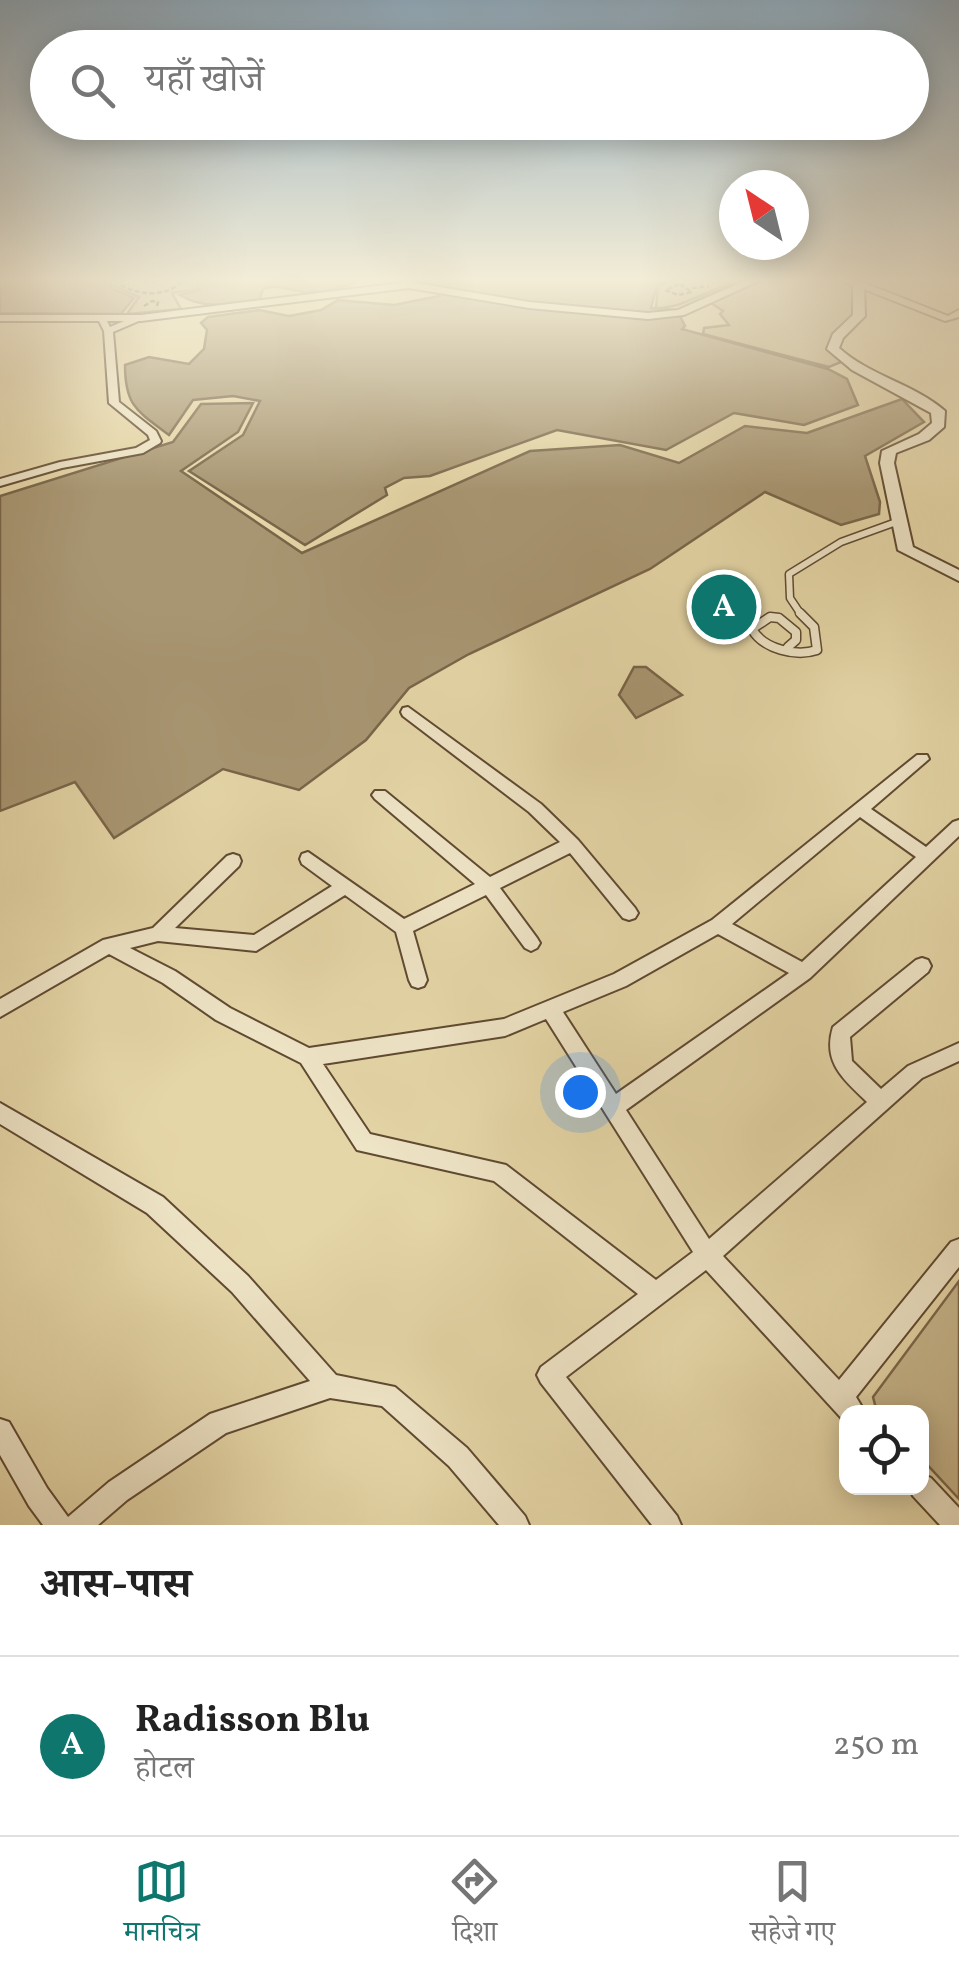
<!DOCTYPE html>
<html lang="hi">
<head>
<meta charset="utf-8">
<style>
  :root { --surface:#fff; --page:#f2f2f2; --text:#222; --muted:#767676; --line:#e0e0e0; --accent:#0f766e }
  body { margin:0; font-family:Vollkorn,"Noto Serif Devanagari",serif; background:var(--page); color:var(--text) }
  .controls { position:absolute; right:30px; bottom:30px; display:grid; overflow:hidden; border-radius:20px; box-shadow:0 5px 25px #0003 }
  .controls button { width:90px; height:90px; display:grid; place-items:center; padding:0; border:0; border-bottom:2px solid var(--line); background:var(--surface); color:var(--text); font:50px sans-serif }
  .compass { position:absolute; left:719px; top:170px; width:90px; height:90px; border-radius:50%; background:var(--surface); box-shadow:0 5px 25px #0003; rotate:325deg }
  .you { position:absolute; left:580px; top:1092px; width:35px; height:35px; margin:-25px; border:8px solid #fff; border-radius:50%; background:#1a73e8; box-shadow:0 0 0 15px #1a73e833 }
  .badge { display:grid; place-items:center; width:65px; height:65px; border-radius:50%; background:var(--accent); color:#fff; font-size:32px; font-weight:700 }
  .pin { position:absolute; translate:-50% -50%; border:5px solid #fff; box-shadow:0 2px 10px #0006 }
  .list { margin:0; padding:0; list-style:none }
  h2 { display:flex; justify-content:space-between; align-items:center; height:130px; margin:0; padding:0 40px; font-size:42px }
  h2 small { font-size:32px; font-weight:400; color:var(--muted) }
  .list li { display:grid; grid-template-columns:65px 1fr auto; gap:30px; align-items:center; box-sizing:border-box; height:180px; padding:0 40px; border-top:2px solid var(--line) }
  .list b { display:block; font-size:38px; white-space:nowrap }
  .list p { margin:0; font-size:32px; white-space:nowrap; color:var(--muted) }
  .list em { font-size:32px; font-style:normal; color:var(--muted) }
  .icon { flex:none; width:55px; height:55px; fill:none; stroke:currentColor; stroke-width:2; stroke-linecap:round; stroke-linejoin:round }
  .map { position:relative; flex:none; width:959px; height:1525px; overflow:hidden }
  .search { position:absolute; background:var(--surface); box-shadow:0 5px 25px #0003; left:30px; right:30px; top:30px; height:110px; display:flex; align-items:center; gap:25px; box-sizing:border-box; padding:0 35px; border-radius:55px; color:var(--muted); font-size:38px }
  .sheet { height:310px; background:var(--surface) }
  nav { display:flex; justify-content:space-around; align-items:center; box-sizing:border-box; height:140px; border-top:2px solid var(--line); background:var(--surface); font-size:28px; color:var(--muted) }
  nav a { display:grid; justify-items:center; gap:5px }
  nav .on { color:var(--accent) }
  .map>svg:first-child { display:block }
  .green { fill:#c7b68c; stroke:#7d684c; stroke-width:2.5 }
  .water { fill:#a89672; stroke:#796549; stroke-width:2.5 }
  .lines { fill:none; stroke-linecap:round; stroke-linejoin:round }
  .service-far1-casing { stroke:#604a32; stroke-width:9 }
  .service-casing { stroke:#604a32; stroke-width:11 }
  .minor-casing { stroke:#604a32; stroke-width:4 }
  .tertiary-casing { stroke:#604a32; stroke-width:4 }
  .path { stroke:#331b0b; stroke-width:2.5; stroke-dasharray:5 2.5; stroke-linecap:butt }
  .service-far1 { stroke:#eee4c6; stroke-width:6 }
  .service { stroke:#eee4c6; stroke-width:8 }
  .minor { fill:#eee4c6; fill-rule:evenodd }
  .tertiary { fill:#eee4c6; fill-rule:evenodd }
</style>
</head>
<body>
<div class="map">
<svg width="959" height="1525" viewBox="0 0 959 1525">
  <rect width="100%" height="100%" fill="#e5d6a7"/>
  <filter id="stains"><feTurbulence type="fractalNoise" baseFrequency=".002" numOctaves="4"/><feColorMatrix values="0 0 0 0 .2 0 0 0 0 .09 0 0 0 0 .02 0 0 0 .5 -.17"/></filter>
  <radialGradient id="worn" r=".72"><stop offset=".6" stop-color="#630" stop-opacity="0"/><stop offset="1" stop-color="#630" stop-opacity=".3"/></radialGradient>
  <g class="green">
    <path d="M118,278H191L190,281L197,289L172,293L181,309L127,314L139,297L114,286Z"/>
    <path d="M677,278L731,283L678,305L656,309L658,286Z"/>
    <path d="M767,278H840L854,284V315L829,349L841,362L829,367L703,334L704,328L729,325L720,314L723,311L711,303Z"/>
    <path d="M959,1281V1499L922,1459V1412H877L873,1397Z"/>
  </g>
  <g class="water">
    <path d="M0,278H114L110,280L111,288L134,298L121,314L0,313Z"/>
    <path d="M195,278H363C351,287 325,292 309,292C292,292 281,283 263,289L259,301C232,304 204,310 180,295L200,290Z"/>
    <path d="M412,278H674L657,285L651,308L677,310L733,283L702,278H752L678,312L685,326L682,329L828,369L847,379L858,405L804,425L734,413L666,450L557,430L430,476L404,478L385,488L387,495L305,545L189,471L243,435L260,401L233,396L193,400L169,435C137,411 125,406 125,365L149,357L189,364L204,349L207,330L201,323L208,317L259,310L289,316L321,310L338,300L394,305L439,296L433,282Z"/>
    <path d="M902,399L924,422L865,456L880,502L879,514L841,525L765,492L650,569L469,654L409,688L366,740L299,790L223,769L114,838L75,782L0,811V496L173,442L201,404L253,403L238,432L181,471L302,553L530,451L620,445L679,463L745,426L807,433Z"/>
    <path d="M634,667H646L682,695L636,718L619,695Z"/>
  </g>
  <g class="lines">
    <defs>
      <path id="service-far1" d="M802,616L790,598L789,574L841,542L899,521"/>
      <path id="service" d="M788,647L796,640V632L779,618L770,617L752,629C763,649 796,657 817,650L814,627L800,613"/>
      <g id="minor">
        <path d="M856,282H862L948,316L959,310V317L945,321L856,286Z"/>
        <path d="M138,315L142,318L141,320L113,332L119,402L156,431L161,441L160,443L143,453L62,468L0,486V479L60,462L136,448L150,440L148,435L109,403L104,331L98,319L105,317L110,327Z"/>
        <path d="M408,707L541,804L578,840L635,908L638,913L635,918L629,920L623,918L570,853L500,888L537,938L540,943L537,948L531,951L525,948L486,895L413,931L427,980L424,986L418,988L412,986L409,980L396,932L345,895L256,951L158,941L130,948L175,971L230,1008L309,1048L504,1019L614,974L712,920L917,755H927L929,759L871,809L926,847L953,822L959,820V836L810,978L626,1110L709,1239L867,1102C844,1079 822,1063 833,1027L916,960L922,958L928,960L931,966L928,972L850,1037L852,1061L881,1089L908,1066L959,1043V1061L922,1078L723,1256L839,1380L951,1242L959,1239V1267L856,1397L865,1412H846V1421H844L706,1270L566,1377L677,1516L681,1525H652L541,1383L537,1375L541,1367L638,1294L494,1181L357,1150L301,1063L216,1020L163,983L109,954L0,1017V999L103,940L153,928L227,856L233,854L239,856L241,861L239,866L175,928L254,935L332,886L302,864L300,859L302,854L308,852L404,919L475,884L375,799L372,795L375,791H385L490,877L560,842L529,812L403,716L401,712L403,708ZM860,817L916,857L802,962L732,924ZM718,934L789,973L616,1094L563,1012L626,986ZM546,1019L693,1252L656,1280L506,1165L370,1134L323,1064L505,1036Z"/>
        <path d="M0,1103L163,1197L248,1276L336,1375L395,1387L467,1448L525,1516L529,1525H499L449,1466L382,1406L330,1398L226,1433L127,1500L98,1525H43L29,1506L0,1455V1419L9,1422L47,1488L68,1517L109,1482L210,1414L310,1381L232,1292L147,1213L0,1124Z"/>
        <path d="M922,1474L931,1478L959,1508V1525H940L913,1496L910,1488H922Z"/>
      </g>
      <g id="tertiary">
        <path d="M752,278H765L684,315L648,319L529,308L409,288L141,321H0V315H141L409,282L529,302L648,313L678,310Z"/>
        <path d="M840,278H853L864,284L865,316L843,338L839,348C870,376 914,384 945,411L944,427L929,440L896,453L894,463L913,547L959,570V581L898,550L880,463L882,451L919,434L932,423L931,413L852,370L827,349L833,334L853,315V286Z"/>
      </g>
    </defs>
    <use href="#service-far1" class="service-far1-casing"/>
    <use href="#service" class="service-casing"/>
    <use href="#minor" class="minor-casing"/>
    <use href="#tertiary" class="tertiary-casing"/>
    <g class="path">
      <path d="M124,278L121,285C143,297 168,297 186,278"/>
      <path d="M144,281L155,282L160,278"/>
      <path d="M680,284L692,292L678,295L665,290Z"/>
      <path d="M692,288L709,286"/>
      <path d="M144,306L152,301L158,302L157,306"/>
    </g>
    <use href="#service-far1" class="service-far1"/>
    <use href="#service" class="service"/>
    <use href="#minor" class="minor"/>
    <use href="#tertiary" class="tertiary"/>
  </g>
  <linearGradient id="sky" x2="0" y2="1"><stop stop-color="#8ea8b9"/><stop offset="0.57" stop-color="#f3edd7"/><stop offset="1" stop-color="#f3edd7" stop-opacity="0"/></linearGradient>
  <rect width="959" height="491" fill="url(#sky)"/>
  <rect width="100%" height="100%" filter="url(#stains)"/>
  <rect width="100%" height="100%" fill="url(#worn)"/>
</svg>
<div class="controls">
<button><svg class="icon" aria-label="locate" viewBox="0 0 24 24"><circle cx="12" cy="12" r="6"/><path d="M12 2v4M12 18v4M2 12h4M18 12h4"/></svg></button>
</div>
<svg class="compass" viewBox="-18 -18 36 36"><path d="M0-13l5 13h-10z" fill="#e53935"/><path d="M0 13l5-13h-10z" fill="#767676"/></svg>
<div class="you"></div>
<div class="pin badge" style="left:724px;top:607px">A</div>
<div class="search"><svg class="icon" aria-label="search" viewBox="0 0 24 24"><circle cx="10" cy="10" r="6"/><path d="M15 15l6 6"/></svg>यहाँ खोजें</div>
</div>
<section class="sheet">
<h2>आस-पास<small></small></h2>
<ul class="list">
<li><span class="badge">A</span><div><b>Radisson Blu</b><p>होटल</p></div><em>250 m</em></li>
</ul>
</section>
<nav>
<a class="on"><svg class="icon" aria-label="map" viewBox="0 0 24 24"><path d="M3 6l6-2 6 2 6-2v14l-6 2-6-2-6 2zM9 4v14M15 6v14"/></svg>मानचित्र</a>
<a><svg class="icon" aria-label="directions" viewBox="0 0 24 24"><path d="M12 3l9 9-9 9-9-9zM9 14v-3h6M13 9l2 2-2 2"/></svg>दिशा</a>
<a><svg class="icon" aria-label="saved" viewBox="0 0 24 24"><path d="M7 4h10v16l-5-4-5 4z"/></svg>सहेजे गए</a>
</nav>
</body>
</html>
